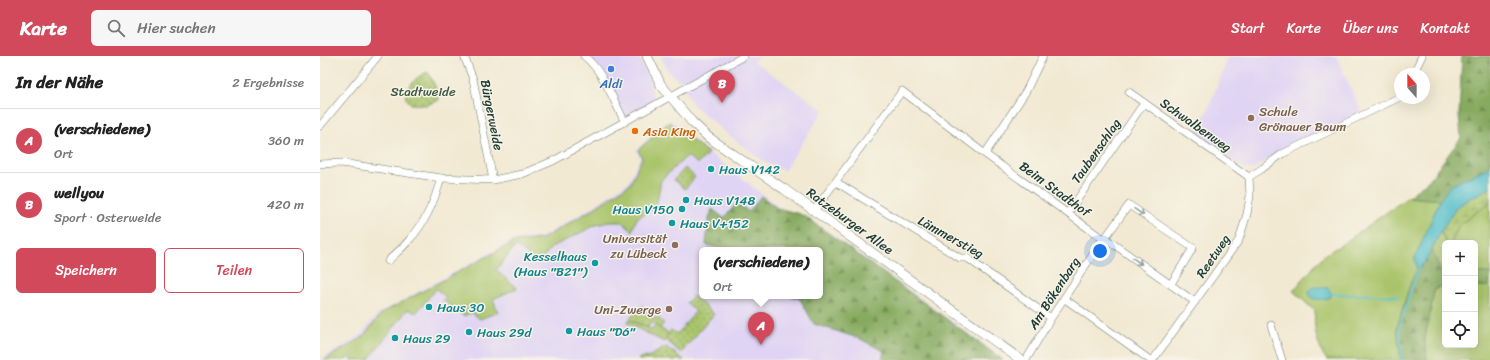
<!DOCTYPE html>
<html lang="de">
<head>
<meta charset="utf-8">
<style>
  :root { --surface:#fff; --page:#f6f6f6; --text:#222; --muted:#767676; --line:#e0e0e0; --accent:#d1495b }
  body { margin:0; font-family:Sriracha,sans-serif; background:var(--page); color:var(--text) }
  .controls { position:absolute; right:12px; bottom:12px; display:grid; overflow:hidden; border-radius:6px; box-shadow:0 4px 16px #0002 }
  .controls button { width:36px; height:36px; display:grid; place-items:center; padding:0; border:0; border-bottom:1px solid var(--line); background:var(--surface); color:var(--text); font:20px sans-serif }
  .compass { position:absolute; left:1074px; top:12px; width:36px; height:36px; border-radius:50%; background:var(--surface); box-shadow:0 4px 16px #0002; rotate:339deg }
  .you { position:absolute; left:780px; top:195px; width:14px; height:14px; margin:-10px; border:3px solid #fff; border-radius:50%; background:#1a73e8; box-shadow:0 0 0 6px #1a73e833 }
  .badge { display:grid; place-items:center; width:26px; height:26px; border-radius:50%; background:var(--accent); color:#fff; font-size:13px; font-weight:700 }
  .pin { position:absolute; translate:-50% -33px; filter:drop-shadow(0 1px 2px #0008) }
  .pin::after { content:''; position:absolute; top:21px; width:14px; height:12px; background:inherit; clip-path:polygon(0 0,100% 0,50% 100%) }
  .popup { position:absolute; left:379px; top:191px; width:124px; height:52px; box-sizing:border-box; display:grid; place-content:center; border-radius:6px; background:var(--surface); filter:drop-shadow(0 1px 3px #0005); font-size:13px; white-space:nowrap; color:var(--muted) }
  .popup b { font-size:15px; color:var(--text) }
  .popup::after { content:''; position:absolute; left:50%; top:100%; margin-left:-8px; border:8px solid transparent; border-top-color:var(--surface) }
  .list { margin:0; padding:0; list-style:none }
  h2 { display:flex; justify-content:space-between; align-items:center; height:52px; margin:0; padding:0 16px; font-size:17px }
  h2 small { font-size:13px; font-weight:400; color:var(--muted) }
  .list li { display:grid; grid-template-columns:26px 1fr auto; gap:12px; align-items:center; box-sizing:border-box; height:64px; padding:0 16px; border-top:1px solid var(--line) }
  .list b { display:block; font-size:15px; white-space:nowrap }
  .list p { margin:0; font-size:13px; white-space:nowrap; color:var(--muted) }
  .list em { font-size:13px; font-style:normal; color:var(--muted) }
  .actions { display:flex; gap:8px; padding:12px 16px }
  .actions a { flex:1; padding:9px 0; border:1px solid var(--accent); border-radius:6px; text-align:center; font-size:14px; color:var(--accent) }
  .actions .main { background:var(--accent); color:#fff }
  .icon { flex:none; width:22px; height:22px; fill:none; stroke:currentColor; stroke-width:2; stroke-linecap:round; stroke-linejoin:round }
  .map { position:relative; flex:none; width:1170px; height:304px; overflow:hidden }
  header { display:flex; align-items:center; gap:24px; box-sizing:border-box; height:56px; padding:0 20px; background:var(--accent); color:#fff }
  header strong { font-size:19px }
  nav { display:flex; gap:22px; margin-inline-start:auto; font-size:14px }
  .search { width:280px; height:36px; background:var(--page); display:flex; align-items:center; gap:10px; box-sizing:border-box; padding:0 14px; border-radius:6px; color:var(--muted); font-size:15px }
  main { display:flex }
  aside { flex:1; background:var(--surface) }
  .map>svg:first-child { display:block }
  .built { fill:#e0d4f4; fill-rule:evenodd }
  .grass { fill:#a9c46a; stroke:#64804f }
  .forest { fill:url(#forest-firs); stroke:#527449 }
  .wetland { fill:url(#wetland-marsh); stroke:#64804f }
  .park { fill:url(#park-dots); stroke:#64804f }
  .water { fill:#51bec9; stroke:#387e7e }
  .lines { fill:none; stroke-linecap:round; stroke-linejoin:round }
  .stream { stroke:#51bec9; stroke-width:2 }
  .minor-casing { stroke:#69796b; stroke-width:8 }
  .major-casing { stroke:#69796b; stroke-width:10 }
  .minor { stroke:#fff; stroke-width:7 }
  .major { stroke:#fff; stroke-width:9 }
  .oneway { stroke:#8f9e9a }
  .shop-dot { fill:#3f7fe0; stroke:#f7f3e8; stroke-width:1.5 }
  .education-dot { fill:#8d6e63; stroke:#f7f3e8; stroke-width:1.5 }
  .food-dot { fill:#e8710a; stroke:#f7f3e8; stroke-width:1.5 }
  .culture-dot { fill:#0f9aa8; stroke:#f7f3e8; stroke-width:1.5 }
  .labels { text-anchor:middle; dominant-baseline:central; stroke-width:3; stroke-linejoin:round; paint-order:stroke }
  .shop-label { font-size:13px; fill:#366cbe; stroke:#f7f3e8 }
  .park-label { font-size:13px; fill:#3b583f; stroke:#f7f3e8 }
  .education-label { font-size:13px; fill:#785e54; stroke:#f7f3e8; text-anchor:end }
  .street-label { font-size:13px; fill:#1f3d34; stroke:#f7f3e8 }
  .food-label { font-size:13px; fill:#c56008; stroke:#f7f3e8; text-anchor:start }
  .culture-label { font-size:13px; fill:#0d838f; stroke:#f7f3e8; text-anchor:start }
</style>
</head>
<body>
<header>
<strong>Karte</strong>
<div class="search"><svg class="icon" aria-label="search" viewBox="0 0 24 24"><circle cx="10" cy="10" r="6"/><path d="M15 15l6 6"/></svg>Hier suchen</div>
<nav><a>Start</a><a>Karte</a><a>Über uns</a><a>Kontakt</a></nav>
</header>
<main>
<aside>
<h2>In der Nähe<small>2 Ergebnisse</small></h2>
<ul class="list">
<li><span class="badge">A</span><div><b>(verschiedene)</b><p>Ort</p></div><em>360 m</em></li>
<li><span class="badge">B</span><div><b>wellyou</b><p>Sport · Osterweide</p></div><em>420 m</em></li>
</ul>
<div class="actions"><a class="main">Speichern</a><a>Teilen</a></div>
</aside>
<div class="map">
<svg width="1170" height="304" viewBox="0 0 1170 304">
  <defs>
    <pattern id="forest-firs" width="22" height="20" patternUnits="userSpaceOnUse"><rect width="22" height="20" fill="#86aa5e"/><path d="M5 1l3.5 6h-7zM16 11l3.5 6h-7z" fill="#6d8c4e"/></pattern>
    <pattern id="wetland-marsh" width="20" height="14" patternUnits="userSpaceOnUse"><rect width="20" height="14" fill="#a9c46a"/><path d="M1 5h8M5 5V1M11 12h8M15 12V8" fill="none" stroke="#89a058"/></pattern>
    <pattern id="park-dots" width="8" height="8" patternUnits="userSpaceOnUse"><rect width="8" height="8" fill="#a9c46a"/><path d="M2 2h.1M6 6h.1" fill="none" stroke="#89a058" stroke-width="1.8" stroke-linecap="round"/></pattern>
  </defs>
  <rect width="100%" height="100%" fill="#f7f3e8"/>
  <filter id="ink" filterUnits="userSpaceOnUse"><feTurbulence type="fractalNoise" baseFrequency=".025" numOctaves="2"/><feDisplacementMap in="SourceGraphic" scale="8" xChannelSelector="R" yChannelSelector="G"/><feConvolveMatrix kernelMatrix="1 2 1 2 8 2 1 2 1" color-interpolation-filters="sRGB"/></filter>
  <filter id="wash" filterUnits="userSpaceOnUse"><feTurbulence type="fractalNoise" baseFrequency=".012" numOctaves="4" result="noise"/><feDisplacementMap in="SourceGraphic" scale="16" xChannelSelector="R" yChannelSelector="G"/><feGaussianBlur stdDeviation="0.9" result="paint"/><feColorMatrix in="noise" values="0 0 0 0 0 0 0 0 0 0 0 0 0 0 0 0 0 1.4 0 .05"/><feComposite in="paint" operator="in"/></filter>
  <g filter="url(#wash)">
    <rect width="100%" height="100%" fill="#f2e9d2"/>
    <g class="built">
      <path d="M264,0H318L331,27L333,43L336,49L305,66L279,15Z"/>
      <path d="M341,0H440L433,5L504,54L464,115L445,106L416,85L373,49L361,27L348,15Z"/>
      <path d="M909,0H1016L1042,57L985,85L958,97L934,113L924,112L876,78L888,53Z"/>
      <path d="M350,64L397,103L459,151L486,160L681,301L683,304H0V303L40,279L57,258L193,184L208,181H221L272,151L308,126L320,102L316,94ZM382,194H500V240H382Z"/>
    </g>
    <g class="grass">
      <path d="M349,66L388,97L378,108L367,100L341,124L336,151L317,162L312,175L302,166H289L276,169L232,191L218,207L196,190L176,214L197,232L173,243L178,256L160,263L152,257L143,260L123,244L126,241L116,233L96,257L88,253L48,304H32L29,301L26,304H4L42,282L62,257L194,186L222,183L273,153L310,128L322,102L318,94Z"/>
      <path d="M1088,141L1120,144L1095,202L1097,214L1093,221L1088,235L1077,272L1081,304H1007C997,291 993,271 995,255L973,235L1004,199L1021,189Z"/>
      <path d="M1170,146V217H1155V187H1131L1139,169Z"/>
      <path d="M1121,175L1126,187L1125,217H1121L1112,193Z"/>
      <path d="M1155,230H1170V304H1107L1105,282L1114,236L1118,231H1125V289H1155Z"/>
      <path d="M309,264L331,273L335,269L348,277L346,284L344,286L307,267Z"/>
    </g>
    <g class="forest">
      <path d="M1142,0H1170V108L1167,112L1130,130L1120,144L1088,141L1109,124L1141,82L1139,59Z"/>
      <path d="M441,140L457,152L480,158L486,161L683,304H562L564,295L538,282L494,268L480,243L471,240H500V194H401L399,192L386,189L388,166L392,153L404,162L417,147L429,156Z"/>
      <path d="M1112,193L1121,217H1125V231H1118L1114,236L1105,282L1107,304H1081L1077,272L1088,235L1093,221L1105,206Z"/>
      <rect x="1155" y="217" width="15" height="13"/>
    </g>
    <path class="wetland" d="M1170,132V146L1139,169L1131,187H1126L1121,175L1136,152L1148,143Z"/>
    <g class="park">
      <path d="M108,16L115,30L119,44L107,49L91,48L85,41C89,28 95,21 108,16Z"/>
      <path d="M365,112L375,121L365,133L354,124Z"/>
      <path d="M373,240L394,258L361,297L346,284L348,277L351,274L357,278L376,255L366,247Z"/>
      <path d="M323,250L324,255H327L331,259L332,262H339L344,267L340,272L332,266L328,271L309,264L319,252Z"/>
      <path d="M346,291L364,304H318L319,302L328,301Z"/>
    </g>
    <g class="water">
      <path d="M1170,108V132L1148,143L1136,152L1121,175L1105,206L1097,214L1095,202L1120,144L1130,130L1167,112Z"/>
      <path d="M996,231L1008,232L1012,238C1008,245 998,244 991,242L989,236L991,232Z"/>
    </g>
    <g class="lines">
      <g class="stream">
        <path d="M1012,238L1078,240"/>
        <path d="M1082,304L1079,273L1098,212"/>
      </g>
    </g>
  </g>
  <g filter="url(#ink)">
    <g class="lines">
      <defs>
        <g id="minor">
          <path d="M144,0L153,23L173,124"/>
          <path d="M264,0C284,16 293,44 305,66"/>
          <path d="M1093,18L1102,0"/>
          <path d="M809,36L929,121"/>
          <path d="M0,70L58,0"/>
          <path d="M665,98L706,35L723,0"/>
          <path d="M0,108L21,107L121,122L173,124L202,118L233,105L424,0"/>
          <path d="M516,126L640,202H647L731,262"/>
          <path d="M494,155L582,35L665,98L783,183L785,182L875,246"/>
          <path d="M748,157L824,47"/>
          <path d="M785,182L809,149L873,192L851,228"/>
          <path d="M68,205C75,198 84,191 90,183C106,166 115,144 121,122"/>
          <path d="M745,243L830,304"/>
          <path d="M951,269L962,304"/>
          <path d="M706,304L731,262L783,183"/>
          <path d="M833,304L919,184L927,158L930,140L929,121L943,112L962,98L1080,41"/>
        </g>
        <path id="major" d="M327,0L341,29L372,66L388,81L464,133L701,304"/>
      </defs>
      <use href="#minor" class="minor-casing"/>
      <use href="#major" class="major-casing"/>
      <use href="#minor" class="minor"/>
      <use href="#major" class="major"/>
    </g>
    <defs><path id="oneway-shaft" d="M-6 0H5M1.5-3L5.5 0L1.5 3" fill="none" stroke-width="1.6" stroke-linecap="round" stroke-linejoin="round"/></defs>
    <g class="oneway">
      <use href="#oneway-shaft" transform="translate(819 156) rotate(34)"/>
      <use href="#oneway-shaft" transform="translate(817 205) rotate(35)"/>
    </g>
  </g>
  <circle class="shop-dot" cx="291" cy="13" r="4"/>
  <g class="education-dot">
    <circle cx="931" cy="62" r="4"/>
    <circle cx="355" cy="189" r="4"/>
    <circle cx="349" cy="253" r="4"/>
  </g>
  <circle class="food-dot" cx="315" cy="75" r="4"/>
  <g class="culture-dot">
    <circle cx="391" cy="113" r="4"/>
    <circle cx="366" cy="144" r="4"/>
    <circle cx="362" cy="153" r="4"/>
    <circle cx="352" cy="167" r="4"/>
    <circle cx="275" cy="207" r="4"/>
    <circle cx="109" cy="251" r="4"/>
    <circle cx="249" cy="275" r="4"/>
    <circle cx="149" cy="276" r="4"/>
    <circle cx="75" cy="282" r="4"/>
  </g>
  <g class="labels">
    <g class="shop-label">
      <text x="291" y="27">Aldi</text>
    </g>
    <g class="park-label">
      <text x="103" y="35">Stadtweide</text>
    </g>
    <g class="education-label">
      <text x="939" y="55" text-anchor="start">Schule<tspan x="939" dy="15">Grönauer Baum</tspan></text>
      <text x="347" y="182">Universität<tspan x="347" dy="15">zu Lübeck</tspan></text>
      <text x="341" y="253">Uni-Zwerge</text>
    </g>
    <g class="street-label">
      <text transform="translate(172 59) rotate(79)">Bürgerweide</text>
      <text transform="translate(876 69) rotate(35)">Schwalbenweg</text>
      <text transform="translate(776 95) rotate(-55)">Taubenschlag</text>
      <text transform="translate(735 133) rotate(36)">Beim Stadthof</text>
      <text transform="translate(530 165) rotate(36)">Ratzeburger Allee</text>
      <text transform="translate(631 181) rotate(29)">Lämmerstieg</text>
      <text transform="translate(893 200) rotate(-56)">Reetweg</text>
      <text transform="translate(734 237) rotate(-57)">Am Bökenbarg</text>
    </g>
    <g class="food-label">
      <text x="323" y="75">Asia King</text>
    </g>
    <g class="culture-label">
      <text x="399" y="113">Haus V142</text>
      <text x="374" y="144">Haus V148</text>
      <text x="354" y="153" text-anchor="end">Haus V150</text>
      <text x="360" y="167">Haus V+152</text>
      <text x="267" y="200" text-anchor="end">Kesselhaus<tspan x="267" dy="15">(Haus "B21")</tspan></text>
      <text x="117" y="251">Haus 30</text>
      <text x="257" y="275">Haus "D6"</text>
      <text x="157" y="276">Haus 29d</text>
      <text x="83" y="282">Haus 29</text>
    </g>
  </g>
</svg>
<div class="controls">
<button>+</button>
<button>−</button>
<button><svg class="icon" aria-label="locate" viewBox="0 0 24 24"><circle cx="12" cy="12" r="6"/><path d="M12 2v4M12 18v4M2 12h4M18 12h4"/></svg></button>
</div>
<svg class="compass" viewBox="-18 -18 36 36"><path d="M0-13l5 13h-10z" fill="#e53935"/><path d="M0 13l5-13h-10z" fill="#767676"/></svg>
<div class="you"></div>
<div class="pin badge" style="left:441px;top:289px">A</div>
<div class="popup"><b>(verschiedene)</b>Ort</div>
<div class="pin badge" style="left:402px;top:47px">B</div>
</div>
</main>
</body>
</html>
